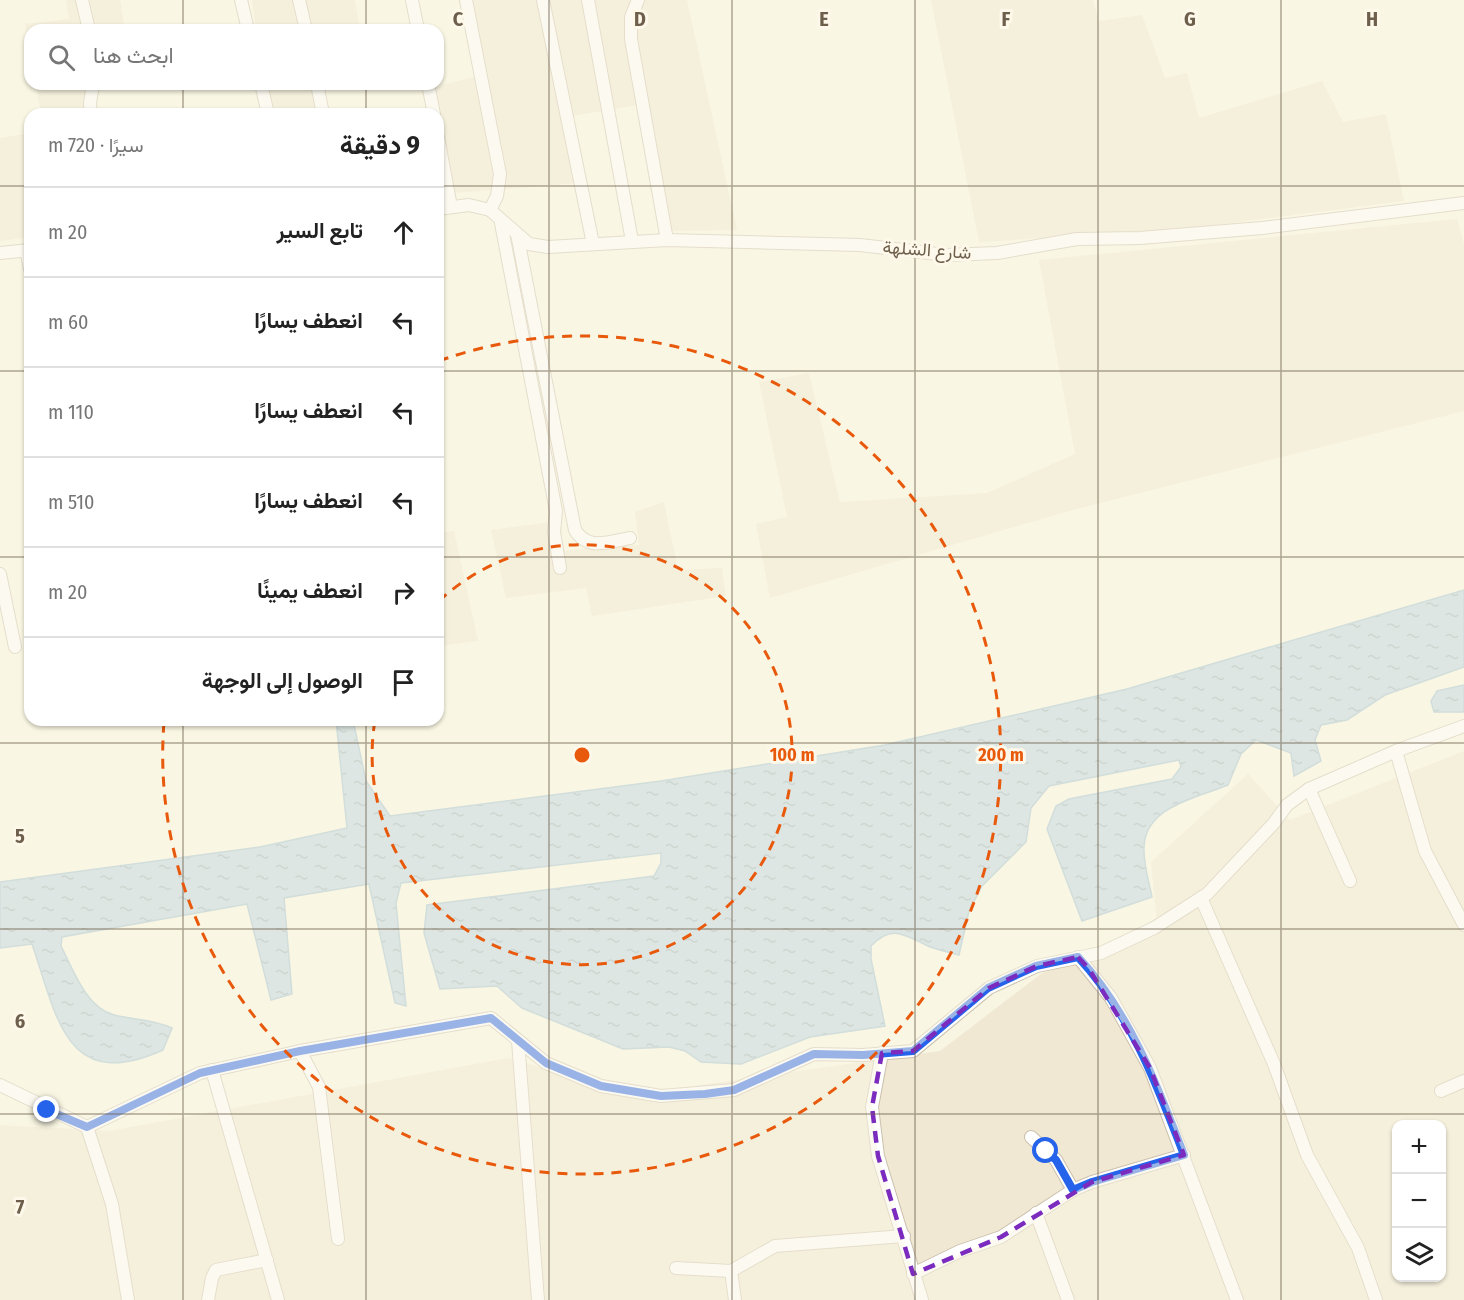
<!DOCTYPE html>
<html lang="ar">
<head>
<meta charset="utf-8">
<style>
  :root { --surface:#fff; --page:#f6f6f6; --text:#222; --muted:#767676; --line:#e0e0e0 }
  body { margin:0; font-family:"Fira Sans Condensed",Vazirmatn,sans-serif; background:var(--page); color:var(--text); direction:rtl }
  .controls { position:absolute; right:18px; bottom:18px; display:grid; overflow:hidden; border-radius:12px; box-shadow:0 2px 4px #0004 }
  .controls button { width:54px; height:54px; display:grid; place-items:center; padding:0; border:0; border-bottom:2px solid var(--line); background:var(--surface); color:var(--text); font:30px sans-serif }
  .stop { position:absolute; width:18px; height:18px; margin:-14px; border:4px solid #2563eb; border-radius:50%; background:#fff }
  .stop.end { background:#2563eb; border-color:#fff; box-shadow:0 2px 6px #0008 }
  .list { margin:0; padding:0; list-style:none }
  h2 { display:flex; justify-content:space-between; align-items:center; height:78px; margin:0; padding:0 24px; font-size:26px }
  h2 small { font-size:20px; font-weight:400; color:var(--muted) }
  .list li { display:grid; grid-template-columns:39px 1fr auto; gap:18px; align-items:center; box-sizing:border-box; height:90px; padding:0 24px; border-top:2px solid var(--line) }
  .list b { display:block; font-size:22px; white-space:nowrap }
  .list em { font-size:20px; font-style:normal; color:var(--muted) }
  .icon { flex:none; width:33px; height:33px; fill:none; stroke:currentColor; stroke-width:2; stroke-linecap:round; stroke-linejoin:round }
  .map { position:relative; flex:none; width:1464px; height:1300px; overflow:hidden; direction:ltr }
  .search { position:absolute; background:var(--surface); box-shadow:0 2px 4px #0004; left:24px; top:24px; width:420px; height:66px; display:flex; align-items:center; gap:15px; box-sizing:border-box; padding:0 21px; border-radius:18px; color:var(--muted); font-size:22px }
  .panel { position:absolute; background:var(--surface); box-shadow:0 2px 4px #0004; left:24px; top:108px; width:420px; height:618px; border-radius:18px; direction:rtl }
  .map>svg:first-child { display:block }
  .residential { fill:#f0e8d2; fill-rule:evenodd }
  .water { fill:url(#water-ripples); stroke:#a2c0d1; stroke-width:1.5 }
  .lines { fill:none; stroke-linecap:round; stroke-linejoin:round }
  .street-casing { stroke:#cbc0ae; stroke-width:14 }
  .street { stroke:#fff; stroke-width:12 }
  .route { stroke:#2563eb; stroke-width:8 }
  .marked { fill:none; stroke:#7b2cbf; stroke-width:4.5; stroke-dasharray:12 8; stroke-linejoin:round }
  .grid { fill:none; stroke:#6e5f4c; stroke-width:1.5; stroke-opacity:0.55 }
  .ring { fill:none; stroke:#e8590c; stroke-width:3; stroke-dasharray:10 8 }
  .labels { text-anchor:middle; dominant-baseline:central; stroke-width:6; stroke-linejoin:round; paint-order:stroke }
  .street-label { font-size:18px; fill:#6e5f4c; stroke:#fdf8e9 }
  .grid-label { font-size:20px; text-anchor:middle; font-weight:bold; fill:#6e5f4c; stroke:#fdf8e9; stroke-width:6; stroke-linejoin:round; paint-order:stroke }
  .centre { fill:#e8590c; stroke:#fdf8e9; stroke-width:3 }
  .ring-label { font-size:18px; text-anchor:middle; font-weight:bold; fill:#e8590c; stroke:#fdf8e9; stroke-width:6; stroke-linejoin:round; paint-order:stroke }
</style>
</head>
<body>
<div class="map">
<svg width="1464" height="1300" viewBox="0 0 1464 1300">
  <defs>
    <pattern id="water-ripples" width="26" height="14" patternUnits="userSpaceOnUse" patternTransform="scale(1.5)"><rect width="26" height="14" fill="#bad3e0"/><path d="M2 4q2-2 4 0t4 0M15 11q2-2 4 0t4 0" fill="none" stroke="#9baeb8"/></pattern>
  </defs>
  <rect width="100%" height="100%" fill="#f9f5e3"/>
  <g class="residential">
    <path d="M66,0H120L125,30H30V52L25,24L69,19Z"/>
    <path d="M252,0H355L360,30H256Z"/>
    <path d="M469,0H687L737,230L666,231L645,104L565,117L577,183L443,194L435,87L485,74Z"/>
    <path d="M931,0H1093L1099,21L1142,15L1165,78L1187,73L1199,118L1322,81L1343,122L1386,114L1404,201L1168,231L979,242Z"/>
    <path d="M36,84H107L88,89L92,114H41Z"/>
    <path d="M262,84H319L321,114H266Z"/>
    <path d="M30,133V237L0,241V138Z"/>
    <path d="M1457,219L1464,244V411L1069,511L770,598L756,524L787,517L759,382L809,373L840,502L987,493L1075,454L1039,260Z"/>
    <path d="M664,502L678,570L722,568L726,596L592,616L586,588L506,598L491,530L550,522L557,551L639,545L635,512Z"/>
    <path d="M454,531L478,641L438,646V533Z"/>
    <path d="M1464,751V1300H0V1125L109,1131L508,1058L636,1094L940,1051L1042,973L1158,934L1151,862L1248,774L1290,820ZM1396,1124H1442V1278H1396Z"/>
  </g>
  <g class="water">
    <path d="M1464,590V667L1385,695L1347,720L1321,725L1315,740L1321,761L1294,776L1291,753L1256,740L1241,754L1228,785C1196,798 1142,807 1144,851C1144,866 1149,882 1152,897L1082,921L1047,829L1056,806L1069,799L1172,779L1181,767L1179,760L1049,786L1031,808L1026,842L982,886L969,911L959,955C948,952 936,950 926,945C904,935 892,924 871,946V959L885,1026L810,1037L741,1064L701,1062L685,1051L669,1047L623,1049L522,1008L497,986L440,989L424,933L427,905L654,876L661,863V853L401,883L396,903L406,1006L395,1003L369,884L284,898L292,994L271,1000L247,904L62,937L61,946C73,969 86,1008 114,1015C134,1020 153,1019 172,1028L163,1050C65,1094 57,1016 32,944L0,948V882L260,847L347,828L336,720H353L366,781L390,816L661,781L885,745L1127,689Z"/>
    <path d="M1464,685V712H1434L1431,701L1437,691Z"/>
  </g>
  <g class="lines">
    <defs>
      <g id="street">
        <path d="M82,0L89,30"/>
        <path d="M241,0L248,30"/>
        <path d="M299,0L306,30"/>
        <path d="M412,0L418,30"/>
        <path d="M466,0L500,174L497,196L490,210"/>
        <path d="M543,0L593,244"/>
        <path d="M588,0L632,241"/>
        <path d="M638,0L631,17V39L667,240"/>
        <path d="M261,84L268,114"/>
        <path d="M317,84L323,114"/>
        <path d="M428,84L434,114"/>
        <path d="M91,114L90,103L93,84"/>
        <path d="M438,137L451,207"/>
        <path d="M438,209L469,205L490,210L529,244L548,247L667,240L860,245L946,255L997,253L1077,239L1140,238L1262,228L1464,203"/>
        <path d="M501,223L556,511L554,532L560,568"/>
        <path d="M517,234L575,530C588,551 608,542 630,538"/>
        <path d="M26,250L30,269"/>
        <path d="M0,253L30,250"/>
        <path d="M0,574L15,647"/>
        <path d="M1396,751L1425,851L1464,925"/>
        <path d="M1309,789L1350,881"/>
        <path d="M1201,898L1274,1064L1307,1155L1358,1248L1376,1300"/>
        <path d="M1078,957L1111,998L1150,1068L1237,1300"/>
        <path d="M518,1041L538,1300"/>
        <path d="M300,1051L319,1087L338,1239"/>
        <path d="M882,1053L872,1107L878,1156L922,1300"/>
        <path d="M212,1070L278,1300"/>
        <path d="M0,1085L87,1127L112,1204L128,1300"/>
        <path d="M1441,1091L1464,1081"/>
        <path d="M87,1127L200,1073L300,1051L491,1018L546,1063L601,1086L661,1096L734,1090L814,1054L863,1055L913,1051L989,988L1037,966L1101,953L1154,928L1207,894L1274,823L1287,805L1309,789L1396,751L1464,726"/>
        <path d="M1031,1137L1056,1160L1073,1190"/>
        <path d="M1036,1213L1068,1300"/>
        <path d="M676,1268L731,1271L775,1246L904,1236"/>
        <path d="M731,1271L735,1300"/>
        <path d="M913,1274L960,1251L1001,1237L1073,1190L1092,1182L1184,1155"/>
        <path d="M208,1300L212,1278L216,1270L267,1260"/>
      </g>
    </defs>
    <use href="#street" class="street-casing"/>
    <use href="#street" class="street"/>
  </g>
  <g class="lines">
    <path class="route" d="M47,1110L87,1127L200,1073L300,1051L491,1018L546,1063L601,1086L661,1096L705,1094L734,1090L814,1054L863,1055L913,1051L988,988L1036,966L1078,957C1130,1013 1157,1085 1184,1155L1092,1182L1073,1190L1056,1160L1046,1151"/>
  </g>
  <path d="M0 0H1464V1300H0ZM1078,957L1089,969L1150,1068L1184,1155L1092,1182L1001,1237L913,1274L878,1156L872,1107L882,1053L913,1051L989,988L1037,966Z" fill="#f9f5e3" fill-opacity=".55" fill-rule="evenodd"/>
  <path class="marked" d="M1078,957L1089,969L1150,1068L1184,1155L1092,1182L1001,1237L913,1274L878,1156L872,1107L882,1053L913,1051L989,988L1037,966Z"/>
  <path class="grid" d="M183,0V30M366,0V30M549,0V1300M732,0V1300M915,0V1300M1098,0V1300M1281,0V1300M183,84V114M366,84V114M0,186H30M438,186H1464M0,371H30M438,371H1464M0,557H30M438,557H1464M183,720V1300M366,720V1300M0,743H1464M0,929H1464M0,1114H1464"/>
  <g class="ring">
    <path d="M439 601A210 210 0 1 1 375 720"/>
    <path d="M439 361A419 419 0 1 1 164 722"/>
  </g>
  <g class="labels">
    <g class="street-label">
      <text transform="translate(927 250) rotate(4)">شارع الشلهة</text>
    </g>
  </g>
  <g class="grid-label">
    <text x="458" y="26">C</text>
    <text x="640" y="26">D</text>
    <text x="824" y="26">E</text>
    <text x="1006" y="26">F</text>
    <text x="1190" y="26">G</text>
    <text x="1372" y="26">H</text>
    <text x="20" y="843">5</text>
    <text x="20" y="1028">6</text>
    <text x="20" y="1214">7</text>
  </g>
  <circle cx="582" cy="755" r="9" class="centre"/>
  <g class="ring-label">
    <text x="792" y="761">100 m</text>
    <text x="1001" y="761">200 m</text>
  </g>
</svg>
<div class="controls">
<button>+</button>
<button>−</button>
<button><svg class="icon" aria-label="layers" viewBox="0 0 24 24"><path d="M12 4l9 5-9 5-9-5zM3 14l9 5 9-5"/></svg></button>
</div>
<div class="stop" style="left:1046px;top:1151px"></div>
<div class="stop end" style="left:47px;top:1110px"></div>
<div class="search"><svg class="icon" aria-label="search" viewBox="0 0 24 24"><circle cx="10" cy="10" r="6"/><path d="M15 15l6 6"/></svg>ابحث هنا</div>
<section class="panel">
<h2>9 دقيقة<small>سيرًا · 720 m</small></h2>
<ul class="list">
<li><svg class="icon" aria-label="ahead" viewBox="0 0 24 24"><path d="M12 20V5M6 11l6-6 6 6"/></svg><div><b>تابع السير</b></div><em>20 m</em></li>
<li><svg class="icon" aria-label="left" viewBox="0 0 24 24"><path d="M17 20v-9H6M10 6l-5 5 5 5"/></svg><div><b>انعطف يسارًا</b></div><em>60 m</em></li>
<li><svg class="icon" aria-label="left" viewBox="0 0 24 24"><path d="M17 20v-9H6M10 6l-5 5 5 5"/></svg><div><b>انعطف يسارًا</b></div><em>110 m</em></li>
<li><svg class="icon" aria-label="left" viewBox="0 0 24 24"><path d="M17 20v-9H6M10 6l-5 5 5 5"/></svg><div><b>انعطف يسارًا</b></div><em>510 m</em></li>
<li><svg class="icon" aria-label="right" viewBox="0 0 24 24"><path d="M7 20v-9h11M14 6l5 5-5 5"/></svg><div><b>انعطف يمينًا</b></div><em>20 m</em></li>
<li><svg class="icon" aria-label="arrive" viewBox="0 0 24 24"><path d="M6 21V4h12l-3 4 3 4H6"/></svg><div><b>الوصول إلى الوجهة</b></div></li>
</ul>
</section>
</div>
</body>
</html>
